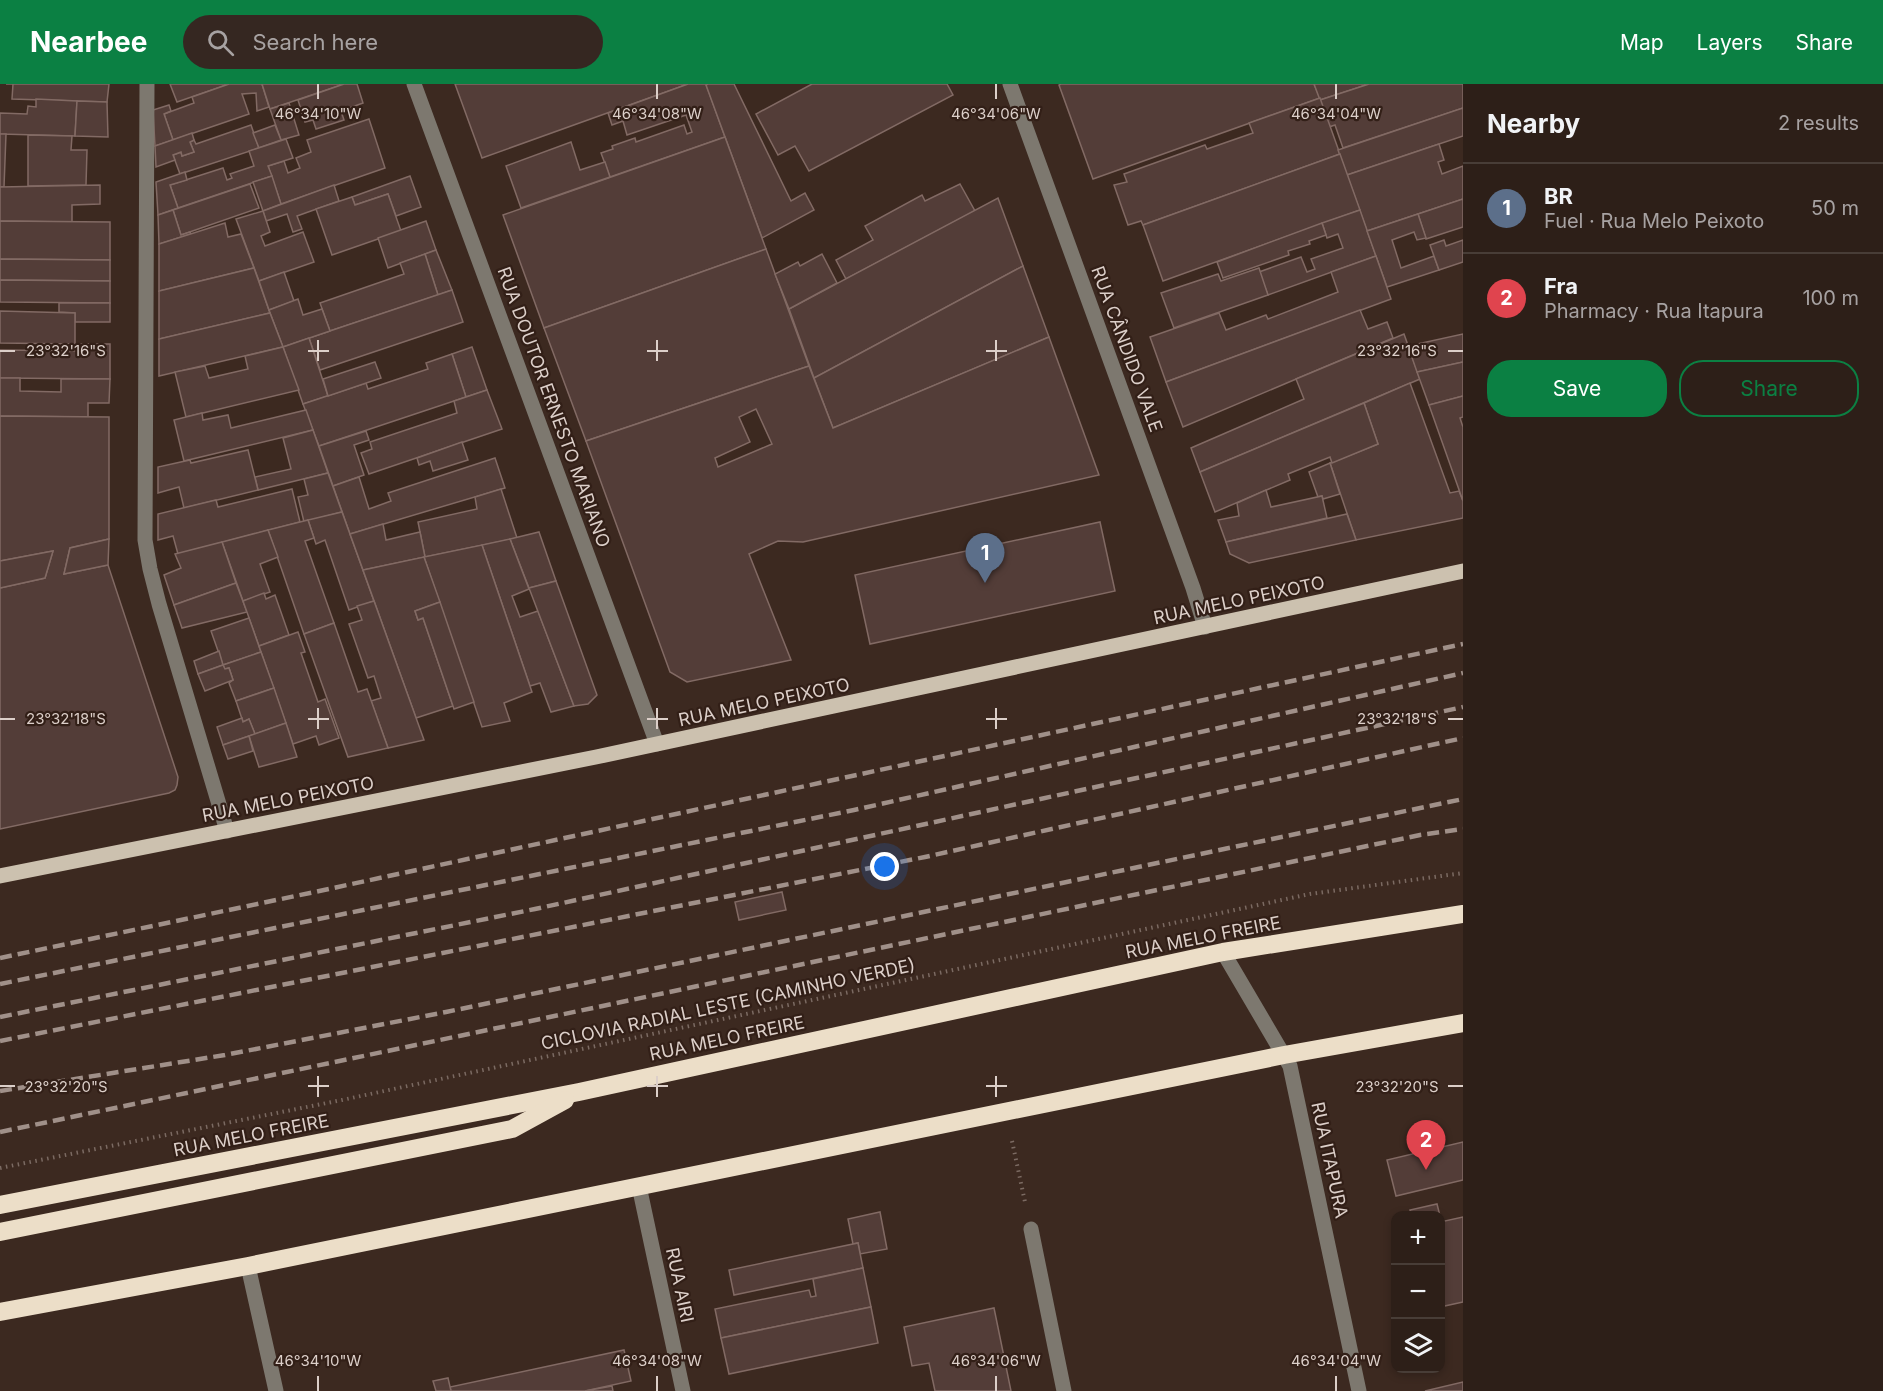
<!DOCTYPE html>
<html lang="en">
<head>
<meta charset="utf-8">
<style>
  :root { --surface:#2d1f18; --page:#352721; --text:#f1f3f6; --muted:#a7a2a2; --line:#483d37; --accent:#0b8043 }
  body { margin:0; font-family:Inter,sans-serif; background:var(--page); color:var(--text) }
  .controls { position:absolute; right:18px; bottom:18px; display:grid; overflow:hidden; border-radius:12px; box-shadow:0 3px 9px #0003 }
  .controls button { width:54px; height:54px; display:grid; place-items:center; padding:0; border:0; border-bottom:2px solid var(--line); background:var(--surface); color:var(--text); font:30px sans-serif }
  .you { position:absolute; left:885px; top:783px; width:21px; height:21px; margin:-15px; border:4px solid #fff; border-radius:50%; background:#1a73e8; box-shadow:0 0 0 9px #1a73e833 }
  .badge { display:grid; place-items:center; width:39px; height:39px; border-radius:50%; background:var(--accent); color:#fff; font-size:20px; font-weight:700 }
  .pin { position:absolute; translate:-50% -50px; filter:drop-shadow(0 2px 3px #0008) }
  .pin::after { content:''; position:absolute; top:32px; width:21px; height:18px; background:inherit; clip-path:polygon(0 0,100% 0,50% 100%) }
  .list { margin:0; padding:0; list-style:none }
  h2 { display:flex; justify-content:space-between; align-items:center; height:78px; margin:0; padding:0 24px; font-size:26px }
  h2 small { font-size:20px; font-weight:400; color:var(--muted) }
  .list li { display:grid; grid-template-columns:39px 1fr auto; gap:18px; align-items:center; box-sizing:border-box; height:90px; padding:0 24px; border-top:2px solid var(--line) }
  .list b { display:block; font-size:22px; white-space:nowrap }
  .list p { margin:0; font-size:20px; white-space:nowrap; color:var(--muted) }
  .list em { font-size:20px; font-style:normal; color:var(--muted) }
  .actions { display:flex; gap:12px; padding:18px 24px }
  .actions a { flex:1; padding:14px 0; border:2px solid var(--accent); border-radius:24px; text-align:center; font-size:21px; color:var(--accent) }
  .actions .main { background:var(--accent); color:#fff }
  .icon { flex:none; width:33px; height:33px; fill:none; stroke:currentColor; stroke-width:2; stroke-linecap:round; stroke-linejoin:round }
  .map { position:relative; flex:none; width:1463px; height:1307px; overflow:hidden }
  header { display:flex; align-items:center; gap:36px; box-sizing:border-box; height:84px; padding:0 30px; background:var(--accent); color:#fff }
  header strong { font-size:28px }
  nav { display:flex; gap:33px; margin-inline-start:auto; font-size:21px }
  .search { width:420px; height:54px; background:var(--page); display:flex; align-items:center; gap:15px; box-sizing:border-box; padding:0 21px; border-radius:33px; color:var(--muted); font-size:22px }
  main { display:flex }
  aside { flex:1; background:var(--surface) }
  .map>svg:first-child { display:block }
  .building { fill:#533d38; stroke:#826a64; stroke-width:1.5; fill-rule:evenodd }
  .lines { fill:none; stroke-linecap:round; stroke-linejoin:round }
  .path { stroke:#7b6a62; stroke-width:4; stroke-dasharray:1.5 4.5; stroke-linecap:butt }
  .minor { stroke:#7d786f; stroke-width:15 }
  .major { stroke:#ccc1af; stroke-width:15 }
  .highway { stroke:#ecdec8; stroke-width:18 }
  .rail { stroke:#a09089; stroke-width:4.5; stroke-dasharray:12 6; stroke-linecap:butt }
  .ticks { fill:none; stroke:#dccfc9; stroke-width:2 }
  .labels { text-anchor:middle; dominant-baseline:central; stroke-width:4.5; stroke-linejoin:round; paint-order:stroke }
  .street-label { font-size:18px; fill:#dccfc9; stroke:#321f17 }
  .ticks-label { font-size:15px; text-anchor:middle; fill:#dccfc9; stroke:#321f17; stroke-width:4.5; stroke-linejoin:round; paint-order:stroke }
</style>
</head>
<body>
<header>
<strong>Nearbee</strong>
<div class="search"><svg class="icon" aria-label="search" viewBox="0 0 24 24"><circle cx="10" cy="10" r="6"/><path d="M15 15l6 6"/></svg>Search here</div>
<nav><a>Map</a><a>Layers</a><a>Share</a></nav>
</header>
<main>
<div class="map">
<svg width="1463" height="1307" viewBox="0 0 1463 1307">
  <rect width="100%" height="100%" fill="#3c2920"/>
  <g class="building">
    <path d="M6,0H109L107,18L12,15L13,0Z"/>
    <path d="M170,0H229L177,18Z"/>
    <path d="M229,0H262L269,23L257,27L256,9L242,10L249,30L173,56L164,30L194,19L192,13Z"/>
    <path d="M262,0H344L270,25Z"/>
    <path d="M344,0H357L363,19L341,27L344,36L316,45L313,36L305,38L298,16Z"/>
    <path d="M455,0H688L482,74Z"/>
    <path d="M688,0H706L725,53L610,93L601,69L613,65L612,62L635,54L636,58L684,41L687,50L692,48L686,31L627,51L623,37L612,41L608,29Z"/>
    <path d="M708,0H734L791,117L805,109L814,126L762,154L706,1Z"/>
    <path d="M812,0H947L953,11L809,87L795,62L778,71L756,30Z"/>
    <path d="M1061,0H1314L1320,14L1093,95L1059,1Z"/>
    <path d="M1314,0H1369L1320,16Z"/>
    <path d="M1369,0H1463V24L1343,64L1335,41L1329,43L1320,16Z"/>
    <path d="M1320,14L1340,70L1143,141L1141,137L1128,141L1114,101L1127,98L1124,90L1205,61L1207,65L1253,49L1249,39Z"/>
    <path d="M36,15L77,17L75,52L0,50V29L27,30L28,22L36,23Z"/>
    <path d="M77,17L107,18L108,53L75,52Z"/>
    <path d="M289,19L299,51L281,56L270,25Z"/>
    <path d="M169,21L171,27L164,30L173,56L155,62L153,26Z"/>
    <path d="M1463,24V52L1347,91L1338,66Z"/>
    <path d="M369,35L385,84L281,120L268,82L284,77L288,89L300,84L296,74L311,68L307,56Z"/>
    <path d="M251,41L259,64L180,90L173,71L181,68L182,72L194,68L190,58L194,56L196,60Z"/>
    <path d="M275,41L281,56L259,64L253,49Z"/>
    <path d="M192,49L194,56L190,58L194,68L182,72L181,68L173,71L175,76L156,83L155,62Z"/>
    <path d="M0,50H6L4,103H0Z"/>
    <path d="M28,51L72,52L71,66H87L86,101L28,102Z"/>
    <path d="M725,53L766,165L544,244L503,131Z"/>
    <path d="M286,55L293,74L268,82L272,92L178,124L170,101L223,84L227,96L232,94L230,90L254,82L249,67Z"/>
    <path d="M571,58L580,86L605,78L610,93L521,124L506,82Z"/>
    <path d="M1439,60L1444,76L1438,78L1442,90L1463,82V115L1367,147L1347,91Z"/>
    <path d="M1340,70L1360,126L1163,197L1143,141Z"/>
    <path d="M185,88L187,96L170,101L178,124L158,131L156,98Z"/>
    <path d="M272,92L281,120L263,127L253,98Z"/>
    <path d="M410,92L421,123L396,132L388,110L355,121L352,113Z"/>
    <path d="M250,100L259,124L181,151L173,126Z"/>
    <path d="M960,100L975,127L846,195L836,176L873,156L865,142L922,111L925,117Z"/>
    <path d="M100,101V120L72,121V138L0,137V103Z"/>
    <path d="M334,101L339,117L297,132L302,145L293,148L287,130L266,137L263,127Z"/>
    <path d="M388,110L401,147L332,171L316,125L352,113L355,121Z"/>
    <path d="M998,114L1023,182L814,294L789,225Z"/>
    <path d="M1463,115V143L1426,155L1418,130Z"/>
    <path d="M173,126L181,151L190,148L191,150L159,160L158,131Z"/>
    <path d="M1360,126L1376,172L1268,211L1259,188L1301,173L1307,188L1315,185L1311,175L1343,164L1338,150L1327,154L1322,139Z"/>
    <path d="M263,127L270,148L261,152L265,162L303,148L314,178L259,197L236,135Z"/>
    <path d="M1418,130L1426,154L1417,156L1414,148L1392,156L1401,184L1434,172L1439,186L1387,203L1367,147Z"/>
    <path d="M0,137L110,138V176L0,175Z"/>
    <path d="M426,137L436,166L388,184L378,154Z"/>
    <path d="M225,139L228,153L241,150L254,184L159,207V160Z"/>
    <path d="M1322,139L1326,151L1309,157L1310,160L1288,167L1289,171L1223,194L1217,178Z"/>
    <path d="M1444,156L1446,162L1463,156V178L1439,186L1430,161Z"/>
    <path d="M766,165L809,282L586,357L544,244Z"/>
    <path d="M436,166L452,206L438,211L425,170Z"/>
    <path d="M425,170L438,211L330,247L320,219L404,190L400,179Z"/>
    <path d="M822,170L837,199L789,225L775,190L798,178L800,182Z"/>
    <path d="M1376,172L1391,215L1166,298L1150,253L1219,229L1226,246L1266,231L1268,235L1338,208L1331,188Z"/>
    <path d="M0,175L110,176V197L0,196Z"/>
    <path d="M1023,182L1049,253L833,344L814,294Z"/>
    <path d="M254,184L270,229L159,255V207Z"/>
    <path d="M1259,184L1268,211L1174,244L1161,209L1218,190L1221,197Z"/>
    <path d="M284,188L294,217L269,226L259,197Z"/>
    <path d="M0,196L110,197V219L0,218Z"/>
    <path d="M452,206L463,238L320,286L309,254Z"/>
    <path d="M298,215L303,231L322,225L330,247L283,263L269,226Z"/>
    <path d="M59,219H110V238H75V229L59,228Z"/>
    <path d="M1360,226L1368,245L1387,238L1393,254L1183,343L1166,298Z"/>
    <path d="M0,227L75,229V260L0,259Z"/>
    <path d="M270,229L283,263L159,292V255Z"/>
    <path d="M1404,250L1420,295L1200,388L1191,364L1304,315L1296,295Z"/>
    <path d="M1463,250V278L1417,288L1408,262Z"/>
    <path d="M1049,253L1099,391L803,458L778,457L749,470L791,576L687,598L670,588L586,357L809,282L833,344ZM756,325L772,360L718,383L715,374L750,358L739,333Z"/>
    <path d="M309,254L328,312L303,320L283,263Z"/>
    <path d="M81,260H110V295L0,294V266L81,267Z"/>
    <path d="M283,263L299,306L186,333L175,288L205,282L209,294L248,285L245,272Z"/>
    <path d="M472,263L487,306L466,313L452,270Z"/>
    <path d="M452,270L466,313L319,362L303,320L366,299L368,305L428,285L426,279Z"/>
    <path d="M375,278L381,294L328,312L323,295Z"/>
    <path d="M1463,278V312L1429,321L1417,288Z"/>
    <path d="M0,294H20V307L61,308V295H110L109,319H88V333L0,332Z"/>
    <path d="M1410,299L1450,409L1459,407L1463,417V434L1356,456L1330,379L1378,360L1364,319Z"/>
    <path d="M487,306L502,345L369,390L361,369L372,365L370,358L457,329L454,317Z"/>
    <path d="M1463,312V333L1460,334L1463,343V417L1429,321Z"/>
    <path d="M1364,319L1378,360L1332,379L1330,373L1288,390L1290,396L1215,428L1200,388Z"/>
    <path d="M306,326L313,346L184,377L174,336L202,329L203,336L228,331L231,344Z"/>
    <path d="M0,332L109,333V455L70,464L64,490L108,481L178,693L177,701L175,706L169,709L0,745V504L45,494L53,467L0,477Z"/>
    <path d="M313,346L328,389L258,406L255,393L291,385L283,354Z"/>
    <path d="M366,347L369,356L354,361L364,391L333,402L319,362Z"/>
    <path d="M462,358L468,376L433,387L430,377L419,381L417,374Z"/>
    <path d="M248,366L258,406L184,424L179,403L158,409V383L190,376L191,379Z"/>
    <path d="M495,374L505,404L350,450L333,402L359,393L369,425L391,417L388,409Z"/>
    <path d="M1330,379L1340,410L1323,415L1322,412L1318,413L1309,388Z"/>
    <path d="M328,389L342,428L304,438L298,413L308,411L304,395Z"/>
    <path d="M292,405L300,438L178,470L173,452L158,456V430L216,416L218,423Z"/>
    <path d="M501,405L517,454L425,473L418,438L477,425L475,413Z"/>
    <path d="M1266,406L1271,423L1322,412L1327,434L1226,458L1218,436L1239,432L1237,419Z"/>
    <path d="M342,428L374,517L349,526L325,456L316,460L308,436Z"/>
    <path d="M1347,430L1356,456L1249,479L1230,470L1226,458Z"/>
    <path d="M308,436L314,454L305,457L334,539L304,550L268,446Z"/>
    <path d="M1100,438L1115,507L870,560L855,491Z"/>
    <path d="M383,440L386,456L420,448L425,473L363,486L350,450Z"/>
    <path d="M268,446L278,473L260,480L270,508L243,517L222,458Z"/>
    <path d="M539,448L556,497L529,504L510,455Z"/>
    <path d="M109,455L108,481L64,490L70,464Z"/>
    <path d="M510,455L529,505L512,512L520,533L538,527L574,622L551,628L540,599L530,602L482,461Z"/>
    <path d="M222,458L236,499L174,521L164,491L181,484L175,470Z"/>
    <path d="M482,461L532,608L504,619L510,637L482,643L424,473Z"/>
    <path d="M53,467L45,494L0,504V477Z"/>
    <path d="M424,473L440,518L415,527L418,536L423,534L453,622L416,634L363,486Z"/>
    <path d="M556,497L597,611L588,620L574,622L529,504Z"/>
    <path d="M236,499L247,528L182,544L174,521Z"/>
    <path d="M264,509L266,515L275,511L289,551L259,562L243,517Z"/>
    <path d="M374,517L424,656L388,664L371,617L381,614L374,592L368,594L349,540L362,536L357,522Z"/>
    <path d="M440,518L474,618L454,625L423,534L418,536L415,527Z"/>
    <path d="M249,534L261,568L223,581L211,547Z"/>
    <path d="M334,539L358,608L367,605L388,664L348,673L304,550Z"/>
    <path d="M298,548L305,568L301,569L318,618L325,615L339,654L319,661L316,652L293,660L259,562Z"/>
    <path d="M219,567L223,581L198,590L194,577Z"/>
    <path d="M261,568L274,604L236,617L229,599L233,596L229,584L225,585L223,581Z"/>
    <path d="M223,581L225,585L229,584L233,596L205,607L198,590Z"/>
    <path d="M274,604L286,639L255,650L249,635L243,638L236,617Z"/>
    <path d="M242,634L243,638L249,635L255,650L223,661L217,643Z"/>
    <path d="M286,639L297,673L259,683L249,652Z"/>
    <path d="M249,652L253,667L228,675L223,661Z"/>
    <path d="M782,808L786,826L739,836L735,818Z"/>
    <path d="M1463,1058V1096L1396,1112L1387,1076Z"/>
    <path d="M1437,1120L1440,1132H1412L1410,1126Z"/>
    <path d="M880,1128L887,1165L860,1170L858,1159L853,1160L848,1135Z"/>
    <path d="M1463,1133V1218L1440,1223V1138Z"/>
    <path d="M858,1159L863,1184L734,1211L729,1186Z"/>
    <path d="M863,1184L871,1223L721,1254L715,1225L809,1206L811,1213L816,1212L813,1195Z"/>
    <path d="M871,1223L878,1259L729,1290L721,1254Z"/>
    <path d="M994,1224L1011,1307H935L929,1279L912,1282L904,1243Z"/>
    <path d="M624,1266L631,1297L585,1307H451L450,1303Z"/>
    <path d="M448,1294L451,1307H436L433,1297Z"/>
    <path d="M1463,1298V1307H1425Z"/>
    <path d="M612,1302L613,1307H585Z"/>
  </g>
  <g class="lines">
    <g class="path">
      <path d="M1012,1057L1025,1118"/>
      <path d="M0,1084L342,1016L1310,810L1463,789"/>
    </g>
    <g class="minor">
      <path d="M147,0L145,456L150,485L159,520L227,747"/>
      <path d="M414,0L657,660"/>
      <path d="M1010,0L1193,504L1205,543"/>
      <path d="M1223,868L1290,982L1359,1307"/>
      <path d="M639,1102L683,1307"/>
      <path d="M1031,1145L1064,1307"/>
      <path d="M248,1182L276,1307"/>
    </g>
    <path class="major" d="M0,792L596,673L1463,487"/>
    <g class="highway">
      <path d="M0,1121L579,1008L1223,868L1463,830"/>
      <path d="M0,1148L512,1045L565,1016"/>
      <path d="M0,1228L248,1182L1284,971L1463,939"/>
    </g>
    <g class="rail">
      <path d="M0,874L324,806L1463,560"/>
      <path d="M0,900L854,726L1463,589"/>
      <path d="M0,933L535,825L1463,623"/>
      <path d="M0,957L925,773L1463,654"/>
      <path d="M0,1007L225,971L446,928L1463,715"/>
      <path d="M0,1048L1420,751L1463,745"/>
    </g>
  </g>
  <path class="ticks" d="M318,0V15M657,0V15M996,0V15M1336,0V15M318,256V277M657,256V277M996,256V277M0,267H15M308,267H329M647,267H668M986,267H1007M1448,267H1463M318,624V645M657,624V645M996,624V645M0,635H15M308,635H329M647,635H668M986,635H1007M1448,635H1463M318,992V1013M657,992V1013M996,992V1013M0,1002H15M308,1002H329M647,1002H668M986,1002H1007M1448,1002H1463M318,1292V1307M657,1292V1307M996,1292V1307M1336,1292V1307"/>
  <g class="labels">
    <g class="street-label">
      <text transform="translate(1127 265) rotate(70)">RUA CÂNDIDO VALE</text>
      <text transform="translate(554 323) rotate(70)">RUA DOUTOR ERNESTO MARIANO</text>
      <text transform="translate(1239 516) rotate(-12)">RUA MELO PEIXOTO</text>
      <text transform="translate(764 618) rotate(-12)">RUA MELO PEIXOTO</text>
      <text transform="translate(288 715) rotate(-11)">RUA MELO PEIXOTO</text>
      <text transform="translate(1203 853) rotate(-11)">RUA MELO FREIRE</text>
      <text transform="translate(728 920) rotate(-12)">CICLOVIA RADIAL LESTE (CAMINHO VERDE)</text>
      <text transform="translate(727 954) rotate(-12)">RUA MELO FREIRE</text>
      <text transform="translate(251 1051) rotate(-11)">RUA MELO FREIRE</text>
      <text transform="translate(1330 1076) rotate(78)">RUA ITAPURA</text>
      <text transform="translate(680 1201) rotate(78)">RUA AIRI</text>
    </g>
  </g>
  <g class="ticks-label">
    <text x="318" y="35">46°34'10"W</text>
    <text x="657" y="35">46°34'08"W</text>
    <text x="996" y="35">46°34'06"W</text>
    <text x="1336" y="35">46°34'04"W</text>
    <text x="66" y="272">23°32'16"S</text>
    <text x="1397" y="272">23°32'16"S</text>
    <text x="66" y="640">23°32'18"S</text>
    <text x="1397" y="640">23°32'18"S</text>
    <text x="66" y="1008">23°32'20"S</text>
    <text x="1397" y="1008">23°32'20"S</text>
    <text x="318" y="1282">46°34'10"W</text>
    <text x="657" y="1282">46°34'08"W</text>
    <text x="996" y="1282">46°34'06"W</text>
    <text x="1336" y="1282">46°34'04"W</text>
  </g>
</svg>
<div class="controls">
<button>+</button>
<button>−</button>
<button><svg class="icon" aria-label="layers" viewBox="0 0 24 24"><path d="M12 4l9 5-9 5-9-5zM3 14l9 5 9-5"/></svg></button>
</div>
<div class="you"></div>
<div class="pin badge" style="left:985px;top:499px;background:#5c6f8a">1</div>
<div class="pin badge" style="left:1426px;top:1086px;background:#e0444e">2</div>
</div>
<aside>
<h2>Nearby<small>2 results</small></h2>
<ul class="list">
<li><span class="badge" style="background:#5c6f8a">1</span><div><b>BR</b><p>Fuel · Rua Melo Peixoto</p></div><em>50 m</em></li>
<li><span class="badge" style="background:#e0444e">2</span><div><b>Fra</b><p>Pharmacy · Rua Itapura</p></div><em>100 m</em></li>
</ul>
<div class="actions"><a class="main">Save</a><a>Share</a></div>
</aside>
</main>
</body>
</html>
